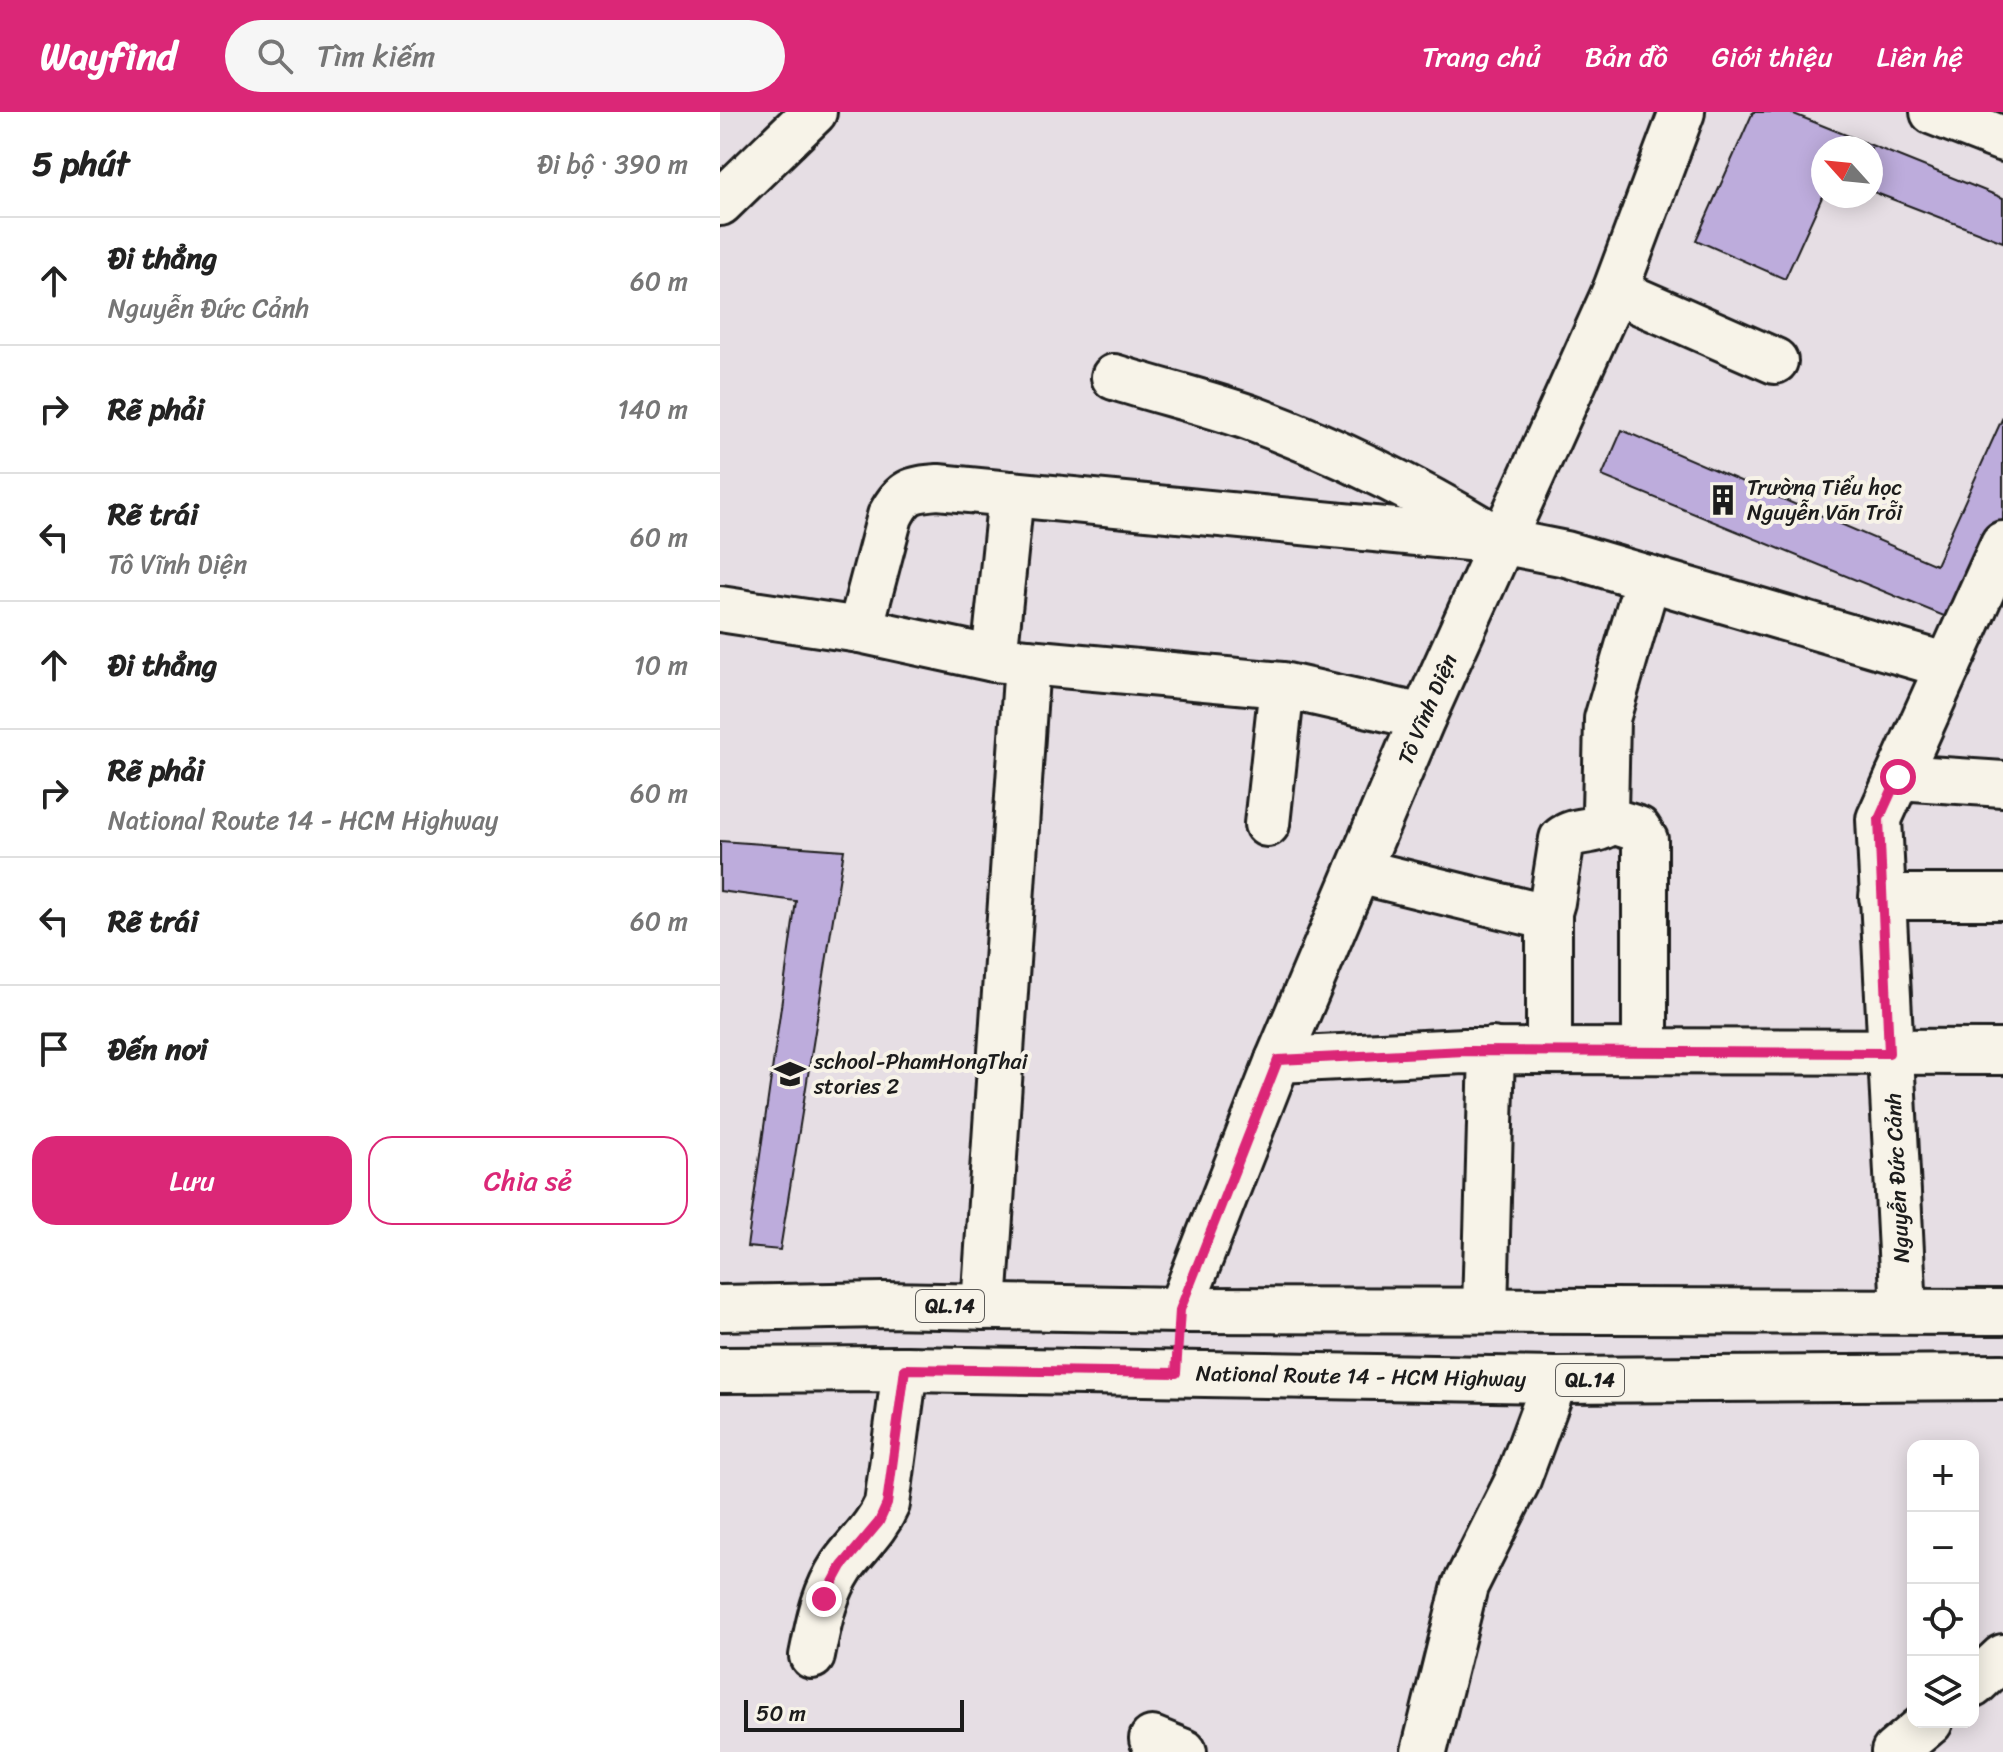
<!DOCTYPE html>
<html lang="vi">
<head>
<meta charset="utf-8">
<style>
  :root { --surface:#fff; --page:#f6f6f6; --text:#222; --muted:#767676; --line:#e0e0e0; --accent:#db2777 }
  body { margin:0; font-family:Sriracha,sans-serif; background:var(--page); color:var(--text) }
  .controls { position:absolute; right:24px; bottom:24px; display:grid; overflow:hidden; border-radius:16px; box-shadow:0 4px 20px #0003 }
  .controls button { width:72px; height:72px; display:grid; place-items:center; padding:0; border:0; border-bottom:2px solid var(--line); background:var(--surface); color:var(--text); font:40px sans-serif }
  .compass { position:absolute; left:1091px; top:24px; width:72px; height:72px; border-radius:50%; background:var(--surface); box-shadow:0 4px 20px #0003; rotate:297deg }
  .scale { position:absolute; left:24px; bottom:20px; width:220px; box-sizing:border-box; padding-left:8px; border:4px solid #1c1c1c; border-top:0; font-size:22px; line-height:28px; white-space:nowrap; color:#1c1c1c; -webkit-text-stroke:6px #f7f3e8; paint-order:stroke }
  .stop { position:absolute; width:24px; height:24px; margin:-18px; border:6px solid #db2777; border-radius:50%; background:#fff }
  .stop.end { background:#db2777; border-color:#fff; box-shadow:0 2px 8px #0008 }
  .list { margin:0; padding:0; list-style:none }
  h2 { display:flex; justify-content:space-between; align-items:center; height:104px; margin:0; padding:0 32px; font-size:34px }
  h2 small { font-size:26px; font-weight:400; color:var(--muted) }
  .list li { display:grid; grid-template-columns:52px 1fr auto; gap:24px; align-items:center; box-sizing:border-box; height:128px; padding:0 32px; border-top:2px solid var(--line) }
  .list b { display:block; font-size:30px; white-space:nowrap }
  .list p { margin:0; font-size:26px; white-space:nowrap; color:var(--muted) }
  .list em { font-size:26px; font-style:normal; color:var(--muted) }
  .actions { display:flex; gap:16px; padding:24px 32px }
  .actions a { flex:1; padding:18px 0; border:2px solid var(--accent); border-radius:24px; text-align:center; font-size:28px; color:var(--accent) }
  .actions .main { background:var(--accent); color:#fff }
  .icon { flex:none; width:44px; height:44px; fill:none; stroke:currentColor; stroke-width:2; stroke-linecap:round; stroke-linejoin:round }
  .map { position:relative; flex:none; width:1283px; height:1640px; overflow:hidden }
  header { display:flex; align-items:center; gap:48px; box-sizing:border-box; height:112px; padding:0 40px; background:var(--accent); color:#fff }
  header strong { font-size:38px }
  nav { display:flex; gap:44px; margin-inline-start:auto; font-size:28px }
  .search { width:560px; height:72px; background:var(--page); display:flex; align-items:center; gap:20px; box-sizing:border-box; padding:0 28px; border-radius:44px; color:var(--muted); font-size:30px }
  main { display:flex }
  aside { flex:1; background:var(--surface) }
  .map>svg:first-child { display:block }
  .building { fill:#bdacdc; stroke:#1c1c1c; stroke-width:2 }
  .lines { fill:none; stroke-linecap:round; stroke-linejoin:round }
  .minor-casing { stroke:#1c1c1c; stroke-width:50 }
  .major-casing { stroke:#1c1c1c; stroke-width:50 }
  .minor { stroke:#f7f3e8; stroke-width:44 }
  .major { stroke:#f7f3e8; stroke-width:44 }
  .route { stroke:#db2777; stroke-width:10 }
  .labels { text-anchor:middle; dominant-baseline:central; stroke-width:8; stroke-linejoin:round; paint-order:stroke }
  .shield { fill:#f7f3e8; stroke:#5e5c59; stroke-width:2 }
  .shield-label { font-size:20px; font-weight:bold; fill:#1c1c1c }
  .poi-label { font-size:22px; fill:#1c1c1c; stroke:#f7f3e8; text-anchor:start }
  .street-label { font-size:22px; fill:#1c1c1c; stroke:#f7f3e8 }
</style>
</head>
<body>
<header>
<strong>Wayfind</strong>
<div class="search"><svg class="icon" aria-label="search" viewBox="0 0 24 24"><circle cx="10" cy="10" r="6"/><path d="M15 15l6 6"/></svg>Tìm kiếm</div>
<nav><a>Trang chủ</a><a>Bản đồ</a><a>Giới thiệu</a><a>Liên hệ</a></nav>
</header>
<main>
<aside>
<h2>5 phút<small>Đi bộ · 390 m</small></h2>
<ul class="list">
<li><svg class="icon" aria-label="ahead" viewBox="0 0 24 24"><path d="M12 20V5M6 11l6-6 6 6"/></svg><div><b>Đi thẳng</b><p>Nguyễn Đức Cảnh</p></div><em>60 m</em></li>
<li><svg class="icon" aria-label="right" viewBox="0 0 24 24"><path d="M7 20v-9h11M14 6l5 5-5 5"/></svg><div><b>Rẽ phải</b></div><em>140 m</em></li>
<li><svg class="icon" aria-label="left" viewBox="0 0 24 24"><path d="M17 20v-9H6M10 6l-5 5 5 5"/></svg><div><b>Rẽ trái</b><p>Tô Vĩnh Diện</p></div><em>60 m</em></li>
<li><svg class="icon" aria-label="ahead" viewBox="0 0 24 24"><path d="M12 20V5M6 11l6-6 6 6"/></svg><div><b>Đi thẳng</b></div><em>10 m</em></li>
<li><svg class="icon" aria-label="right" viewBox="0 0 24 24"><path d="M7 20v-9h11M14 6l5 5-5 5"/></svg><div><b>Rẽ phải</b><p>National Route 14 - HCM Highway</p></div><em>60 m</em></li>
<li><svg class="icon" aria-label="left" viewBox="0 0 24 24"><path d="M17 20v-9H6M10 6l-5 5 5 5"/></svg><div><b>Rẽ trái</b></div><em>60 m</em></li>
<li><svg class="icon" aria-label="arrive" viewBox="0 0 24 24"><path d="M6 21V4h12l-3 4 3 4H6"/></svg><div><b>Đến nơi</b></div></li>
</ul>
<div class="actions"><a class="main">Lưu</a><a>Chia sẻ</a></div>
</aside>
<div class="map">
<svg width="1283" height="1640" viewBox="0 0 1283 1640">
  <rect width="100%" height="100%" fill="#e6dee4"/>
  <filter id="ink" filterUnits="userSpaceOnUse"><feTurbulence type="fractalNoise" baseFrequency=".0125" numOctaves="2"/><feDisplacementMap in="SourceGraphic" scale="16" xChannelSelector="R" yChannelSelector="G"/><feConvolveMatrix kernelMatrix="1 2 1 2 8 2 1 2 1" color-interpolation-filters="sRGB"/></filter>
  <g filter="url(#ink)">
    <g class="building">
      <path d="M1033,0H1069L1283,86V130L1151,79V36H1103V83L1065,167L976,128Z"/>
      <path d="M1283,305V412L1241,511L882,364L902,318L1216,453Z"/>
      <path d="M0,729L124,738L60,1138L27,1135L76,789L0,779Z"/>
    </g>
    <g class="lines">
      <defs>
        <g id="minor">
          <path d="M1213,0L1283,27"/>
          <path d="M0,91L94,0"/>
          <path d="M895,179L1055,249"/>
          <path d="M394,265C441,280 489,291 536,308C616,338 695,377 768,421"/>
          <path d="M0,497L140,518L274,547L562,573L703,605"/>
          <path d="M140,518L170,404C183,379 191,377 218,375L780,429L846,442L1228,554"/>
          <path d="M274,547L291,382"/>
          <path d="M1178,665L1283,672"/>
          <path d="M547,712L562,573"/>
          <path d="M638,759L822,804L829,800L832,790L842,727C858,715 873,723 892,709"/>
          <path d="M1162,785H1283"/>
          <path d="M829,800V938"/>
          <path d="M925,939V728L918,717L892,709L885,700L887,607L928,466"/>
          <path d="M558,948L745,939L1283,940"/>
          <path d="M264,1195L307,550"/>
          <path d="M460,1198L558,948L703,605L895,179L962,0"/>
          <path d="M765,1198L772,938"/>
          <path d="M1184,1199L1159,707L1283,432"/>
          <path d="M92,1544C99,1510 103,1483 122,1454C137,1433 156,1417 167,1392L185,1257"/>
          <path d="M1253,1573L1283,1545"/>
          <path d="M432,1627L464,1640"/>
          <path d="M704,1640L745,1474L797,1370L835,1268"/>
          <path d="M1174,1640L1210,1610"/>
        </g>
        <g id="major">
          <path d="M0,1196L162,1193L460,1198L1283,1200"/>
          <path d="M0,1258L185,1257L835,1268L1283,1265"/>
        </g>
      </defs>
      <use href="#minor" class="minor-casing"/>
      <use href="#major" class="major-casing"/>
      <use href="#minor" class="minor"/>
      <use href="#major" class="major"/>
    </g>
  </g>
  <g class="lines" filter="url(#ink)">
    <path class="route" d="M104,1487L122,1454L159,1410L167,1392L185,1257L456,1261L460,1198L558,948L745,939L1169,941L1159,707L1178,665"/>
  </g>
  <defs>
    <symbol id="building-bare" viewBox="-9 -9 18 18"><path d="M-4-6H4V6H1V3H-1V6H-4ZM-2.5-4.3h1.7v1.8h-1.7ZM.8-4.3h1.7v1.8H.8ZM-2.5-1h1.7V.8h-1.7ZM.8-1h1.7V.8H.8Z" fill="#1c1c1c" stroke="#f7f3e8" stroke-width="2.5" paint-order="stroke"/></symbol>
    <symbol id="school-bare" viewBox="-9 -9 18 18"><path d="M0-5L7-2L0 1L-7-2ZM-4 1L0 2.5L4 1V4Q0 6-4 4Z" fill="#1c1c1c" stroke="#f7f3e8" stroke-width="2.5" paint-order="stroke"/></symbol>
  </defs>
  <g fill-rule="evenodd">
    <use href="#building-bare" x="981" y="366" width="44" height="44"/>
    <use href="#school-bare" x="48" y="940" width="44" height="44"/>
  </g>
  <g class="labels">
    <g class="shield">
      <rect x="196" y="1178" width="68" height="32" rx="6"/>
      <rect x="836" y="1252" width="68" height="32" rx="6"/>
    </g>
    <g class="shield-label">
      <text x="230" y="1194">QL.14</text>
      <text x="870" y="1268">QL.14</text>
    </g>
    <g class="poi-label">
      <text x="1027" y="375">Trường Tiểu học<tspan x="1027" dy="25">Nguyễn Văn Trỗi</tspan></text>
      <text x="94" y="949">school-PhamHongThai<tspan x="94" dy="25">stories 2</tspan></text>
    </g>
    <g class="street-label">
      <text transform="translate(707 597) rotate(-67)">Tô Vĩnh Diện</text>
      <text transform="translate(1177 1066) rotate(-93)">Nguyễn Đức Cảnh</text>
      <text transform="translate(641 1264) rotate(1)">National Route 14 - HCM Highway</text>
    </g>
  </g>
</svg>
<div class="controls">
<button>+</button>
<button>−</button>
<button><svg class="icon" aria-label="locate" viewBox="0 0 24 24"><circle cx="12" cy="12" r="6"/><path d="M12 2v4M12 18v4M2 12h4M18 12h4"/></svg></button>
<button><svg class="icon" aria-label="layers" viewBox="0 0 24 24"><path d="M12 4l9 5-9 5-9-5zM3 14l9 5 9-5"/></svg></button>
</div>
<svg class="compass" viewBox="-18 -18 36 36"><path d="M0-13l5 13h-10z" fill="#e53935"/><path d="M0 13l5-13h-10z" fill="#767676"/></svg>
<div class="scale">50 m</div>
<div class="stop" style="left:1178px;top:665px"></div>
<div class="stop end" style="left:104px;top:1487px"></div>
</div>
</main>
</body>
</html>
